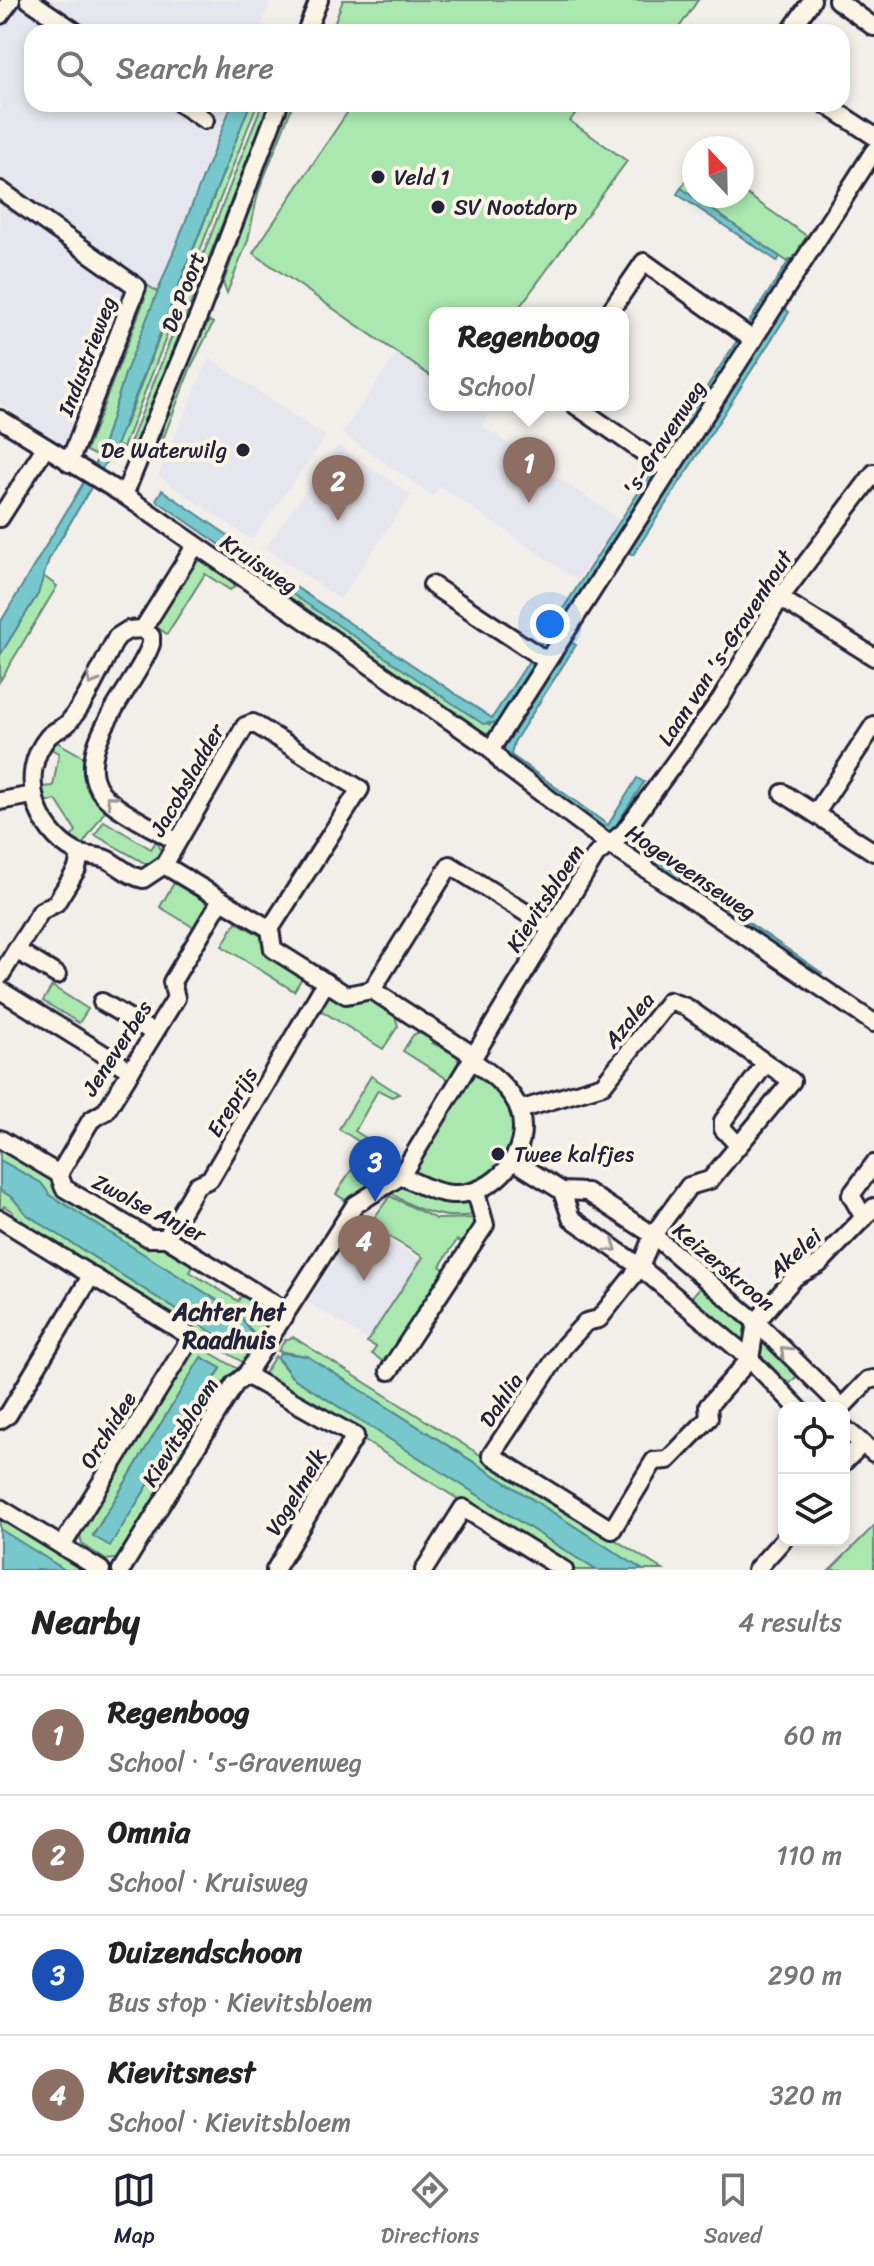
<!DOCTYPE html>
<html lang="en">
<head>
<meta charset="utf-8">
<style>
  :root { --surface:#fff; --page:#f6f6f6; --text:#222; --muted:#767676; --line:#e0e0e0; --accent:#22223b }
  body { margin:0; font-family:Sriracha,sans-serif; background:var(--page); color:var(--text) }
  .controls { position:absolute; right:24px; bottom:24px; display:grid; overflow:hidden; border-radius:16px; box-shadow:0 4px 12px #0003 }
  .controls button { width:72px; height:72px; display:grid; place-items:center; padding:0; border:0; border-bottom:2px solid var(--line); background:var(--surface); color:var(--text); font:40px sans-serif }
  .compass { position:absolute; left:682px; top:136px; width:72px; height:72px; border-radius:50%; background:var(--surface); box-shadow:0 4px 12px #0003; rotate:338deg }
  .you { position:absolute; left:550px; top:624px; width:28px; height:28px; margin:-20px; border:6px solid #fff; border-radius:50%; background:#1a73e8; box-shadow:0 0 0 12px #1a73e833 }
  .badge { display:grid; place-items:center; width:52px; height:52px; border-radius:50%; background:var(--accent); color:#fff; font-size:26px; font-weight:700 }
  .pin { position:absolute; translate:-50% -66px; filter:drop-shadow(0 2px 4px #0008) }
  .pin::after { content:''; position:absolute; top:42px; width:28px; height:24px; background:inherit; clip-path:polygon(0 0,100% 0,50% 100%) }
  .popup { position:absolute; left:429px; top:307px; width:200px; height:104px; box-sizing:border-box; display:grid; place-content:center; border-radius:16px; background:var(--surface); filter:drop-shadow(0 2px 6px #0005); font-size:26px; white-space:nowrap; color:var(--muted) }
  .popup b { font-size:30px; color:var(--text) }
  .popup::after { content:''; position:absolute; left:50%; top:100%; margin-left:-16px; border:16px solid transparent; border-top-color:var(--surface) }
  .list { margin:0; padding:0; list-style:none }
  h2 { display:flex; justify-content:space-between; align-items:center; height:104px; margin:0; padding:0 32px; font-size:34px }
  h2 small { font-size:26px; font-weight:400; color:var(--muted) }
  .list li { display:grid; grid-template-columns:52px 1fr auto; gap:24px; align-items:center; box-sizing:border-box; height:120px; padding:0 32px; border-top:2px solid var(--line) }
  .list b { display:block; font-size:30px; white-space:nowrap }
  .list p { margin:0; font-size:26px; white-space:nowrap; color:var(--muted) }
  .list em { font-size:26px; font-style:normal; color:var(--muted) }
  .icon { flex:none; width:44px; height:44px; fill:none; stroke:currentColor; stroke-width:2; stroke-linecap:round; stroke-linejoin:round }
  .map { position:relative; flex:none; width:874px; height:1570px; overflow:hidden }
  .search { position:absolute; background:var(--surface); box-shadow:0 4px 12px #0003; left:24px; right:24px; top:24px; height:88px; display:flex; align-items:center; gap:20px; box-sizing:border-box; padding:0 28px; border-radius:24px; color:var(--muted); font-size:30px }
  .sheet { height:584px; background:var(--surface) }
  nav { display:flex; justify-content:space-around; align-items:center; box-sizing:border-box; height:112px; border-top:2px solid var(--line); background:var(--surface); font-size:22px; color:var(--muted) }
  nav a { display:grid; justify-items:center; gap:4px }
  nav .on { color:var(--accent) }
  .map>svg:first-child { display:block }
  .built { fill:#e6e6ee }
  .green { fill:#aae8b0; stroke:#668576; stroke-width:2; fill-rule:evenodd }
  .water { fill:#77c8cc; stroke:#558692; stroke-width:2 }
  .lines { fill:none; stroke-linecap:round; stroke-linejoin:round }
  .street-casing { stroke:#22223b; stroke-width:22 }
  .street { stroke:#fcf5e5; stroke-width:16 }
  .oneway { stroke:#9a9698 }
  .poi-dot { fill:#22223b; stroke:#fcf5e5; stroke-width:3 }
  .labels { text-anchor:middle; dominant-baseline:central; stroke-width:8; stroke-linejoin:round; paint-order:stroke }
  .poi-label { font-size:22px; fill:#22223b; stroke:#fcf5e5; text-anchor:start }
  .street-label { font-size:22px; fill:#22223b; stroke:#fcf5e5 }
  .neighbourhood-label { font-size:24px; font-weight:bold; fill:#22223b; stroke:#fcf5e5 }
</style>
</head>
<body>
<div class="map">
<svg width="874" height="1570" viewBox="0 0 874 1570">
  <rect width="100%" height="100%" fill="#f2eee9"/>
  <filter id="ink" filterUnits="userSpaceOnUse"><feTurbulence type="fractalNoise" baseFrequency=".0125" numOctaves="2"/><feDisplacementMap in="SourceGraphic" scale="16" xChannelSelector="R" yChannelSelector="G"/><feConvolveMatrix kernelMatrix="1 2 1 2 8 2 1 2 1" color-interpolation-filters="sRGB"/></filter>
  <g filter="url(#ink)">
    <g class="built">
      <path d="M0,0H271L259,32H32V104H230L94,454L64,447L0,403Z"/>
      <path d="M397,353L435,379V405H472L488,416L482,426L619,519L577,580L440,486L433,496L342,433Z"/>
      <path d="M209,358L326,437L252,540L158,476Z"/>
      <path d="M338,445L411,495L340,599L265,548Z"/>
      <path d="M359,1222L421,1260L369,1341L308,1302Z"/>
    </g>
    <g class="green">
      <path d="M343,0H698L676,32H339L333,27Z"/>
      <path d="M250,104H257L123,448L119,446L112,461L106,458L125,426Z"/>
      <path d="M262,104H269L190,306L184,304Z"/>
      <path d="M286,104H293L258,193L248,240L227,293L223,284Z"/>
      <path d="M353,104H582L570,121L627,161L515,313H435V379L253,253Z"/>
      <path d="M694,170V196H742V191L807,236L800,246L805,249L796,263L791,259L788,262L681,188Z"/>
      <path d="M145,284L158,292L125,374L101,453L96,456L86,451L145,298L141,295Z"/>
      <path d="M182,310L188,312L133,453L127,451Z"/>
      <path d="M209,321L213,323L191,367L154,462L152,460L185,363Z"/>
      <path d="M254,558L264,564L260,572L490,725L541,661L493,733H485L247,570Z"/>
      <path d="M201,560L234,582V587L230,590L205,574L167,634L154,625L192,565Z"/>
      <path d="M42,575L57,586L0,681V655L38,594Z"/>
      <path d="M55,741L87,759L106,809L83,844L69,840L76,831L56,800L44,802L42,787L53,786L59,753L49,748Z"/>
      <path d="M104,821L151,849L157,840L161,851L150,871L141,874L146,864L95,835Z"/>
      <path d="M174,883L207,903L209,909L196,929L160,907Z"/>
      <path d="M236,922L263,937L266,955L303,976L294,991L222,946Z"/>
      <path d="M52,986L88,1009L79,1023L43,1001Z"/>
      <path d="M329,992L367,996L394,1013L398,1026L383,1049L314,1006Z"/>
      <path d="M421,1031L434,1038L432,1043L457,1055L459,1063L449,1080L403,1051L413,1035Z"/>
      <path d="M471,1071C561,1112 491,1228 410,1171Z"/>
      <path d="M371,1076L399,1094L392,1097L378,1090L355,1131L374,1143L371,1149L339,1129Z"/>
      <path d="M0,1146L55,1179L60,1192L145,1247L162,1243L195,1263L190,1272L238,1301L244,1292L268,1311L270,1322L258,1340L239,1314L49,1195L41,1183L0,1160Z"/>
      <path d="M364,1150L396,1170L345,1200L336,1194Z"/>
      <path d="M402,1186L471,1200L479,1214C445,1221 419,1212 391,1193Z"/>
      <path d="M0,1190L13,1198L26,1214L224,1340L255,1345L244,1363L9,1220L13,1212L4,1206L0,1213Z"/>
      <path d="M390,1196L436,1219L480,1218L465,1245L457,1240L440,1266L445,1270L386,1363L372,1354L376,1347L367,1342L423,1257L369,1225Z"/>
      <path d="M703,1284L749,1323L745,1341L735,1340L689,1300Z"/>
      <path d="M293,1337L663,1570H643L307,1356L278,1351L285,1340Z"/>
      <path d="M762,1342L769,1343L800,1373L786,1387L756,1357L755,1347Z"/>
      <path d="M194,1343L238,1369L123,1558L106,1560L82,1544L79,1532ZM202,1357L221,1369L110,1545L93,1535Z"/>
      <path d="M275,1356L292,1377L596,1570H572L262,1377Z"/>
      <path d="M0,1517L90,1570H65L0,1530Z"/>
      <path d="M874,1526V1570H830Z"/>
    </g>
    <g class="water">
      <path d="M232,104H250L117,443L49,559L38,594L0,655V623L101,453L125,374Z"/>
      <path d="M681,188L780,257L777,261L677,194Z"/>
      <path d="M790,259L796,263L498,722L483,724L260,572L264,566L492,718Z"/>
      <path d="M783,308L789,312L633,555L627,552Z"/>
      <path d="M162,490L239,543L232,553L156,500Z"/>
      <path d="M569,641L576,645L514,742L511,755L608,825L637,778L644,782L613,830L608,831L506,760L503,744Z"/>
      <path d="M636,847L641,849L822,973L818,977L636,852Z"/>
      <path d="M0,1160L41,1183L50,1195L239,1314L255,1338L252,1342L224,1340L26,1214L13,1198L0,1190Z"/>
      <path d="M280,1353L307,1356L643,1570H596L292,1377L278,1358Z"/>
      <path d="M201,1357L221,1368L110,1546L93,1536Z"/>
      <path d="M0,1529L65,1570H0Z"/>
    </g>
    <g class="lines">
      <defs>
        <g id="street">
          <path d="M29,0L76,32"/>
          <path d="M837,0L874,27"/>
          <path d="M0,15L11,0"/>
          <path d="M306,32L319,0"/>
          <path d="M790,32L812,0"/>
          <path d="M181,104L205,120"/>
          <path d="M825,104L874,136"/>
          <path d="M0,190L137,287L69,463"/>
          <path d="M609,313L644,262L753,340"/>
          <path d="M575,405L670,471"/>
          <path d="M0,419L124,495L491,749L503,764L609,844L874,1023"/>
          <path d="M124,495L199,315L279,104"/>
          <path d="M0,518L44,449"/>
          <path d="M432,585L547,661"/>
          <path d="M780,598L874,657"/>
          <path d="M143,629L128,630L117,637C102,664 88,700 68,723C62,729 53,731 48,737C17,774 36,831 76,852C85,857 96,855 106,859C119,865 128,876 143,879L164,865L245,726L253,723L360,789L270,929"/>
          <path d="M143,629L151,636V644C136,689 57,762 112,803C131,818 155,829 176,841"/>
          <path d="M143,629L195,546"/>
          <path d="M491,749L874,151"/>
          <path d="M783,793L874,852"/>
          <path d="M0,801L33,795"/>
          <path d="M816,813L874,725"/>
          <path d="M164,865L270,929L273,949L346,995L372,990L473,1055"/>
          <path d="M16,950L57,975"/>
          <path d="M0,976L41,911L56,903L77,869L80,854"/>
          <path d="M0,990L131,1071"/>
          <path d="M372,990L450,865L550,928"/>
          <path d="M102,1002L154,1033"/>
          <path d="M519,1110L603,1085L669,1001L686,1007L766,1063"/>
          <path d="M0,1139L59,1174L64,1188L149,1238H166L286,1311"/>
          <path d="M738,1145L723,1129V1121L766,1063L792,1081L710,1180L689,1186L653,1235L640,1267L599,1319L586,1322L564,1346L491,1455L612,1530L654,1461L668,1460L709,1418L708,1406L750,1359L756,1322L795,1277L819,1264L874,1207"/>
          <path d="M514,1161L562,1191L587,1192L653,1235L756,1322L833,1398L837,1408"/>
          <path d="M59,1174L91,1120L106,1111L176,998L172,982L221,900"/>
          <path d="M401,1176C417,1183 436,1194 454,1194C496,1195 533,1151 519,1109C512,1089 488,1071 471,1060"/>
          <path d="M562,1191L571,1218L640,1267L750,1359L798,1408"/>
          <path d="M864,1218L851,1195L874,1164"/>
          <path d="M0,1219L191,1337L62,1546"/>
          <path d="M166,1238L197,1185L210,1179L326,982"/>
          <path d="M389,1371L485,1225L476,1192"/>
          <path d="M246,1375L355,1436L275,1570"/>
          <path d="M841,1408L868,1380L874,1379"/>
          <path d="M0,1420L8,1415L91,1276"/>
          <path d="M844,1428L874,1453"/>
          <path d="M844,1462L863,1443"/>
          <path d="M0,1508L101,1570"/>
          <path d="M121,1570L235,1384L246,1375L355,1205L401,1176L596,855L624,832L721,699L780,598L874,473"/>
          <path d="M424,1570L463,1508L564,1570"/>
          <path d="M756,1570L784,1539"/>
        </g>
      </defs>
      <use href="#street" class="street-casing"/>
      <use href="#street" class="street"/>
    </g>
    <defs><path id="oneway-chevron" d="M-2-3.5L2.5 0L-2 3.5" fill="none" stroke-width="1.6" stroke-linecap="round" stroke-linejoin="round" transform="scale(2)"/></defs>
    <g class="oneway">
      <use href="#oneway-chevron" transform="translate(92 680) rotate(120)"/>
      <use href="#oneway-chevron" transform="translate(111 800) rotate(-139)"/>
      <use href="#oneway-chevron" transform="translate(612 1247) rotate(35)"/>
      <use href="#oneway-chevron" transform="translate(785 1351) rotate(-135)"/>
    </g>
  </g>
  <g class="poi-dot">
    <circle cx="378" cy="177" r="8"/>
    <circle cx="438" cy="207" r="8"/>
    <circle cx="243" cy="450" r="8"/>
    <circle cx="498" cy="1154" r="8"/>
  </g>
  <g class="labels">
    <g class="poi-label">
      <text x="394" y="177">Veld 1</text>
      <text x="454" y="207">SV Nootdorp</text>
      <text x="227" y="450" text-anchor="end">De Waterwilg</text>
      <text x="514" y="1154">Twee kalfjes</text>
    </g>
    <g class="street-label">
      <text transform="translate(183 292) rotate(-69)">De Poort</text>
      <text transform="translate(87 356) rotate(-69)">Industrieweg</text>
      <text transform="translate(664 438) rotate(-57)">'s-Gravenweg</text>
      <text transform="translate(259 564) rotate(34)">Kruisweg</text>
      <text transform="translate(725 648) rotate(-57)">Laan van 's-Gravenhout</text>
      <text transform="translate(187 780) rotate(-60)">Jacobsladder</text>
      <text transform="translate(691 872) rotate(34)">Hogeveenseweg</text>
      <text transform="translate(545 898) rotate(-57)">Kievitsbloem</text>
      <text transform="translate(629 1020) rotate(-50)">Azalea</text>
      <text transform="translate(117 1048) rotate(-57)">Jeneverbes</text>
      <text transform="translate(232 1102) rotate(-59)">Ereprijs</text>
      <text transform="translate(149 1208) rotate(27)">Zwolse Anjer</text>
      <text transform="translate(795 1253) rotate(-41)">Akelei</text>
      <text transform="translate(724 1267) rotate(40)">Keizerskroon</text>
      <text transform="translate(501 1400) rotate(-56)">Dahlia</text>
      <text transform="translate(108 1430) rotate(-58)">Orchidee</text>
      <text transform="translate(180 1432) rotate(-58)">Kievitsbloem</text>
      <text transform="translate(296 1492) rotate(-59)">Vogelmelk</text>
    </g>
    <g class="neighbourhood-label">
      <text x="229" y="1312">Achter het<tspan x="229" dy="28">Raadhuis</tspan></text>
    </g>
  </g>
</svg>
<div class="controls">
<button><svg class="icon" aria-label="locate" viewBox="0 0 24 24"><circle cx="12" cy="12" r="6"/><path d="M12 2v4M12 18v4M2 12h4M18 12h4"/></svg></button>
<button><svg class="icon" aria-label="layers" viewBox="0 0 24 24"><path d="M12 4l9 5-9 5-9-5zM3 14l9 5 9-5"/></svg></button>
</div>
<svg class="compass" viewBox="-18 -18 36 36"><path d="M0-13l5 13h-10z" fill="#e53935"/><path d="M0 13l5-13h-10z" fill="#767676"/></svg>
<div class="you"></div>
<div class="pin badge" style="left:529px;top:503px;background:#8d6e63">1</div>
<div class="popup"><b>Regenboog</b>School</div>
<div class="pin badge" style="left:338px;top:521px;background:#8d6e63">2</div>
<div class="pin badge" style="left:375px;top:1202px;background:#1a4fb4">3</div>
<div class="pin badge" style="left:364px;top:1281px;background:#8d6e63">4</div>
<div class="search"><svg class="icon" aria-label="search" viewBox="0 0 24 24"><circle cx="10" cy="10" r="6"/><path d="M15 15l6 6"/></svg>Search here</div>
</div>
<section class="sheet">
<h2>Nearby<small>4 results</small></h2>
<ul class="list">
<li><span class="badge" style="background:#8d6e63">1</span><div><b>Regenboog</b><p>School · 's-Gravenweg</p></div><em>60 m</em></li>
<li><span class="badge" style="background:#8d6e63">2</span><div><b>Omnia</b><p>School · Kruisweg</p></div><em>110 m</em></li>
<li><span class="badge" style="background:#1a4fb4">3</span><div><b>Duizendschoon</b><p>Bus stop · Kievitsbloem</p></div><em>290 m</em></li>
<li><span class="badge" style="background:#8d6e63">4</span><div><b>Kievitsnest</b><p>School · Kievitsbloem</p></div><em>320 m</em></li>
</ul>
</section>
<nav>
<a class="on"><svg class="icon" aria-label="map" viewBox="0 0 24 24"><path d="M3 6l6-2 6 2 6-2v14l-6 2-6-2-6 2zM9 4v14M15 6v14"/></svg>Map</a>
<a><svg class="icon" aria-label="directions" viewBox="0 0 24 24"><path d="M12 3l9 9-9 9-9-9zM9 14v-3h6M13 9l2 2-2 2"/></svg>Directions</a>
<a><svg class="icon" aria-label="saved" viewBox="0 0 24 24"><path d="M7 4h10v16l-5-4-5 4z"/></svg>Saved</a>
</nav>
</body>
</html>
